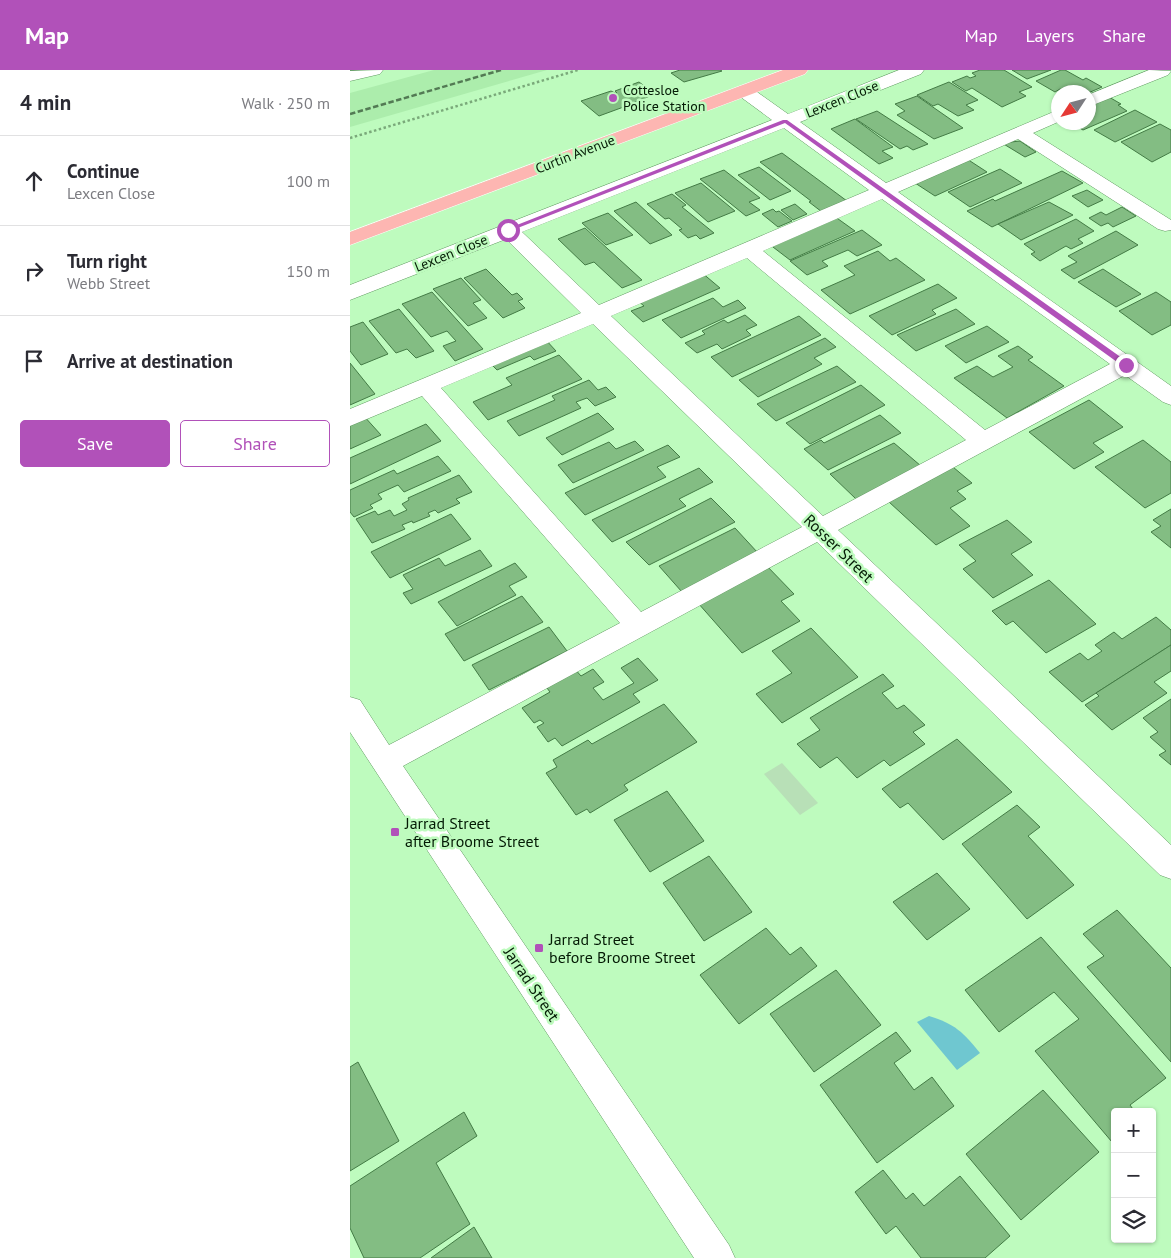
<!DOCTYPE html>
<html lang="en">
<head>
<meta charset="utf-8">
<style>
  :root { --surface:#fff; --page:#f7f7f7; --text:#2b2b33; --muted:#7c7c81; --line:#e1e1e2; --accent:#b151b9 }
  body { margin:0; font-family:"PT Sans",sans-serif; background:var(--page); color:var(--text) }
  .controls { position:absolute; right:15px; bottom:15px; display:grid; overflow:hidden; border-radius:5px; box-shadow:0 1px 4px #0004 }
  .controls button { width:45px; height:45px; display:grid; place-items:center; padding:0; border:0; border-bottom:1px solid var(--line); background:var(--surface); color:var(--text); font:25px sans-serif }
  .compass { position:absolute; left:701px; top:15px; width:45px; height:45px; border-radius:50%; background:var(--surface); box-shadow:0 1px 4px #0004; rotate:234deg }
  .stop { position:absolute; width:15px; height:15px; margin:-11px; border:4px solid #b151b9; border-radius:50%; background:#fff }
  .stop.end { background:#b151b9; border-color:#fff; box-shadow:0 1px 5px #0008 }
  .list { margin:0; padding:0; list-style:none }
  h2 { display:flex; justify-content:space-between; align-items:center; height:65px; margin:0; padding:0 20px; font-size:21px }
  h2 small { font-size:16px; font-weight:400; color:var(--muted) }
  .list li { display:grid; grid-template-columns:32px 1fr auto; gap:15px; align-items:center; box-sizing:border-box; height:90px; padding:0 20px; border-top:1px solid var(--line) }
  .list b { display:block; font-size:19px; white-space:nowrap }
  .list p { margin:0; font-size:16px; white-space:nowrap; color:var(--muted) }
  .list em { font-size:16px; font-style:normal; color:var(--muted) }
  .actions { display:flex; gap:10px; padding:15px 20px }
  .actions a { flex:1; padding:11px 0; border:1px solid var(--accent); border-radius:5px; text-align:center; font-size:18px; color:var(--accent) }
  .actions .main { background:var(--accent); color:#fff }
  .icon { flex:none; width:28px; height:28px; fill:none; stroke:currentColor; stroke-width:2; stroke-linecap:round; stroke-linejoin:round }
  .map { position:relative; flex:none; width:821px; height:1188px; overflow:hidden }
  header { display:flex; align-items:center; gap:30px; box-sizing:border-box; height:70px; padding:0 25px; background:var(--accent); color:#fff }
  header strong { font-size:24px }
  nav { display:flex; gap:28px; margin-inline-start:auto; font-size:18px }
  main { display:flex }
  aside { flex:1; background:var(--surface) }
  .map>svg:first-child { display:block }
  .built { fill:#acedac }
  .green { fill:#b8e0b7 }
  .water { fill:#6fc7d0 }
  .building { fill:#83bd83; stroke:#437b45 }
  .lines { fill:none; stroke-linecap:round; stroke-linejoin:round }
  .minor-casing { stroke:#609961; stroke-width:1 }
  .major-casing { stroke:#fff; stroke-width:1 }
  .path { stroke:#7aa97a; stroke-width:2.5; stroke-dasharray:2.5 2.5; stroke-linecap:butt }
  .minor { fill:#fff; fill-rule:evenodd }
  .major { fill:#fdb6b2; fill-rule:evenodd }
  .rail { stroke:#537a54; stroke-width:2.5; stroke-dasharray:5.5 2.5; stroke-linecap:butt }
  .route { fill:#b151b9 }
  .poi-dot { fill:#b151b9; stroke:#befbbe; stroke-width:2 }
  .labels { text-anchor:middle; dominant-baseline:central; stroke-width:5; stroke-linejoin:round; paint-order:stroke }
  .far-poi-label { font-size:14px; fill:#041b05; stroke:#befbbe; text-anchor:start }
  .far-street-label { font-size:14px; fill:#041b05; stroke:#befbbe }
  .street-label { font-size:16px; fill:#041b05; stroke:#befbbe }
  .poi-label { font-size:16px; fill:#041b05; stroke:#befbbe; text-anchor:start }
</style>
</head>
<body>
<header>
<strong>Map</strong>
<nav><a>Map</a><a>Layers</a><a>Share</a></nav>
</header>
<main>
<aside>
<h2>4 min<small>Walk · 250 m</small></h2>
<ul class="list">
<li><svg class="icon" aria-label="ahead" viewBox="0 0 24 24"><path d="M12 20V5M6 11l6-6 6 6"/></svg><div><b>Continue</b><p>Lexcen Close</p></div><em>100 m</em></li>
<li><svg class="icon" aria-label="right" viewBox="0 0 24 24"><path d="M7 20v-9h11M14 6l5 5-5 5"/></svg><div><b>Turn right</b><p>Webb Street</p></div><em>150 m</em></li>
<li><svg class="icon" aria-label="arrive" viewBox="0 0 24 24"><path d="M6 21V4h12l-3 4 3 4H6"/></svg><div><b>Arrive at destination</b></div></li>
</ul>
<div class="actions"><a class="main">Save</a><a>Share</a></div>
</aside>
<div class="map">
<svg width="821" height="1188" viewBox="0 0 821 1188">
  <rect width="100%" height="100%" fill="#befbbe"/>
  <path class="built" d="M84,0H197L0,57V23Z"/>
  <path class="green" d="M432,693L468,733L450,745L414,704Z"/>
  <path class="water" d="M579,946C605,954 613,962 630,983L607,1000L567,952Z"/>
  <g class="building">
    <path d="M330,0H370L372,1L334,12L321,3Z"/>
    <path d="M630,0H654L682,17L669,22L676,26L652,37L622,18L616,21L602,12L617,6L620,8L626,6L622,3Z"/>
    <path d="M662,0H701L677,9Z"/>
    <path d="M711,0H715L733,10L736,8L752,17L738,23L716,22L710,19L705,22L686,11Z"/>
    <path d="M289,12L305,24L282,33L278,30L274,31L279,35L249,46L231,31L261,21L265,23H267L265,21Z"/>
    <path d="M599,12L628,30L616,35L624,40L608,46L588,34L583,36L567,25Z"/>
    <path d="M567,26L613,58L584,69L547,45L555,41L545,34Z"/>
    <path d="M759,27L771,34L768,35L777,41L733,60L723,54L716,57L709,52H738V36Z"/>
    <path d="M785,40L807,52L765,72L744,60Z"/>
    <path d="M527,41L578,74L563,80L557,76L550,79L506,49Z"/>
    <path d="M505,49L543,77L532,81L543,88L529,94L481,59Z"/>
    <path d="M810,54L821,60V82L802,92L771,72Z"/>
    <path d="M670,71L686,82L675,87L652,73Z"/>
    <path d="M432,83L497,131L472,142L459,132L461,131L410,92Z"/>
    <path d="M617,89L637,102L585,126L562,111Z"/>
    <path d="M409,97L441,121L420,130L388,105Z"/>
    <path d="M650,99L672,113L620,137L598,122Z"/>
    <path d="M374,100L410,128L399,132L410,140L396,146L350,109Z"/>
    <path d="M712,101L733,113L642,157L617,141L643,129L645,131Z"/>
    <path d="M351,113L385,141L358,152L325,123Z"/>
    <path d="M737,120L753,130L738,137L722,126Z"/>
    <path d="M322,124L336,135L332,137L364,163L350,169L346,165L338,168L329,160L332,159L319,148L315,149L297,134Z"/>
    <path d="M286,132L322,165L300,174L264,141Z"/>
    <path d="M699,132L723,145L671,170L648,154Z"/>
    <path d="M445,134L457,144L443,150L431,140Z"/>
    <path d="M772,137L786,146L763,157L758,153L751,156L739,148L751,142L756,145Z"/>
    <path d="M423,139L426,142L429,141L442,151L428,157L412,144Z"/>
    <path d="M258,143L283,165L256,175L232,153Z"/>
    <path d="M484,146L505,161L440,190L419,174Z"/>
    <path d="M726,149L744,161L728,169L733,173L721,179L716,176L690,191L681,184L685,182L674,174Z"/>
    <path d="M235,158L292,210L272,218L244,192L235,195L208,169Z"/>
    <path d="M512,160L532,175L507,186L498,180L472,191L478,196L457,205L440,191Z"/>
    <path d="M766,161L788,175L724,209L711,200L727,192L718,186Z"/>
    <path d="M528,181L540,191L546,188L575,210L500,244L471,220L505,205L494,196Z"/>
    <path d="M136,199L162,225L167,223L173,229L168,231L175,238L153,248L114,208Z"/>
    <path d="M753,199L791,224L766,237L728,212Z"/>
    <path d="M351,202L370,218L293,252L281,241L294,236L287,230Z"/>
    <path d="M111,208L131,230L123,233L137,248L118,256L83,219Z"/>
    <path d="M588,214L607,228L582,240L586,244L542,265L519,246Z"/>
    <path d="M82,222L133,279L105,291L93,276L106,271L97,261L81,267L52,234Z"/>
    <path d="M806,222L821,232V255L802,265L769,241Z"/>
    <path d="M363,228L373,237L388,230L396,238L331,268L312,250Z"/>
    <path d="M49,239L84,281L66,288L57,279L46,283L19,251Z"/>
    <path d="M606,239L625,254L566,281L547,265Z"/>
    <path d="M395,245L407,255L396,260L401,265L372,279L367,274L347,283L335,273L355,264L352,261L374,250L378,253Z"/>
    <path d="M449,246L471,265L382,307L361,287Z"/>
    <path d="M13,252L38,284L11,295L0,281V257Z"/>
    <path d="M637,256L659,272L616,293L595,276Z"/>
    <path d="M475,268L486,277L464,288L472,294L408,327L389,310Z"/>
    <path d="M195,269L206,281L184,290L180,286L147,300L140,293Z"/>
    <path d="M668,276L683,287L678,290L714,316L657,348L604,308L627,296L643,307L663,297L648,286Z"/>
    <path d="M209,285L232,309L138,350L123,332L162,315L156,308Z"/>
    <path d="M0,293L25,324L0,335Z"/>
    <path d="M487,296L506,312L426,351L407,334Z"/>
    <path d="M239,310L248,320L256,317L266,327L245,336L237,328L226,332L231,338L169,366L157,351L205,330L202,326Z"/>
    <path d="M511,315L535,335L460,374L436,353Z"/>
    <path d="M739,330L773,357L743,373L754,382L724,399L679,362Z"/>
    <path d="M248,343L264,359L212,385L196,368Z"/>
    <path d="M13,345L31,365L0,379V351Z"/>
    <path d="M530,345L551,363L478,400L454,379L471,370L474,373Z"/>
    <path d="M76,354L91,371L0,414V388Z"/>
    <path d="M793,370L821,392V423L795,438L745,397Z"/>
    <path d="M285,371L294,380L223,413L208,395L259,372L266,379Z"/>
    <path d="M544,373L571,396L506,429L480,404Z"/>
    <path d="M318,375L330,387L307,397L316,407L235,445L215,423Z"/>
    <path d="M88,386L101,401L54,422L48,415L28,424L32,429L20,435L23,438L4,447L0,442V420L44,400L47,404Z"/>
    <path d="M603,397L622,413L607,421L616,429L600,438L620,456L586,475L539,432Z"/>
    <path d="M349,398L363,412L329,429L336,436L262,472L242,450Z"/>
    <path d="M109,405L122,422L106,429L110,433L88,443L85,440L78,443L80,446L63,453L62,451L52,455L55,459L22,473L6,449L25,441L28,445L40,440L44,446L57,440L52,434L59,430L58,428Z"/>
    <path d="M361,428L385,452L299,495L276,472Z"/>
    <path d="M821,439V478L801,462L811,456L803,450Z"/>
    <path d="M101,444L121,469L40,508L21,482Z"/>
    <path d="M657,450L682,472L661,484L683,505L643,528L613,499L626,491L609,475Z"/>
    <path d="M385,458L408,483L332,522L309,496Z"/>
    <path d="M130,480L142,496L61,534L53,523L63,519L53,505L89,488L95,496Z"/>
    <path d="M165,493L177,507L159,516L166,525L107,556L88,532Z"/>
    <path d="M414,493L444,524L431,531L450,551L392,583L348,533Z"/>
    <path d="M699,510L746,554L696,583L663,551L656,555L642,541Z"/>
    <path d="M172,526L193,552L114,591L95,564Z"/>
    <path d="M806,547L821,560V575L732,632L699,602L730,583L738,590L752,581L745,575L764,562L772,569Z"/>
    <path d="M199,557L217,581L139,620L122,595Z"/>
    <path d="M461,558L508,607L432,653L406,624L442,603L422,581Z"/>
    <path d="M821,575V601L804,612L817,623L762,660L735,635L749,626L746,623Z"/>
    <path d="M288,588L308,610L283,624L290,632L212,676L205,668L198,672L187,657L194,653L190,650L184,653L172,638L200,622L194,614L224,598L231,606L243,599L254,612L243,618L253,630L284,613L271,598Z"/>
    <path d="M533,604L544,616L532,623L547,639L554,635L575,655L563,662L575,674L540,696L534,690L507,708L487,687L470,698L447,674L470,660L460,648Z"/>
    <path d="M821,629V695L809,685L816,681L800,667L808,662L793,648Z"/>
    <path d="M314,634L347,672L274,715L278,720L240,743L237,739L226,745L196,703L207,697L203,690L238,670L242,674Z"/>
    <path d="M607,669L662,722L593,770L558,733L550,738L532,719Z"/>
    <path d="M317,721L354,771L300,802L264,750Z"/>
    <path d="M667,735L690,757L678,766L724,815L677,849L612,774Z"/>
    <path d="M359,786L402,842L354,871L313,813Z"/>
    <path d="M587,803L620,839L577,870L543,832Z"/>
    <path d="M767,840L821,898V992L737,897L754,886L733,864Z"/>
    <path d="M416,858L440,885L451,877L467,896L389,954L350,905Z"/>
    <path d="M691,867L816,1008L780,1035L785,1042H765V1069L762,1072L685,981L729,949L704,922L649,962L615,920Z"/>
    <path d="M486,900L531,955L464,1002L420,944Z"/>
    <path d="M546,962L561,981L544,993L564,1020L582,1007L604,1036L527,1093L470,1015Z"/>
    <path d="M8,992L49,1071L0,1101V997Z"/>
    <path d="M693,1020L749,1082L671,1150L616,1084Z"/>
    <path d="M114,1042L127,1066L86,1093L120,1154L70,1188H14L0,1158V1116Z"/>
    <path d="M533,1100L556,1129L563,1123L574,1136L610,1106L660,1166L635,1188H571L546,1156L536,1164L505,1122Z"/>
    <path d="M124,1157L142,1188H81Z"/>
  </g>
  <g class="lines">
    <defs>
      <g id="minor">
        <path d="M33,0L30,4L0,11V1Z"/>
        <path d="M549,0H574L571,4L450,52L536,113L708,40V52L683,63L821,150V160L815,161L808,159L668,69L548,122L821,316V335L813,332L775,305L488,460L821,775V809L810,805L467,472L53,696L379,1175L385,1188H344L0,662V627L10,630L39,675L270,553L72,326L0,356V339L231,243L156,169L0,230V215L422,50L388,25L385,21L388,17L394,16L400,17L438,44ZM434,58L519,120L249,235L172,162ZM532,129L760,294L635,360L413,181ZM397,188L616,370L473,446L261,246ZM243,254L452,457L291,542L91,318Z"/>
        <path d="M799,0L821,1L818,5L738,37V25Z"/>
      </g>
      <path id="major" d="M433,0H458L455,4L0,175V162Z"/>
    </defs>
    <use href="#minor" class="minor-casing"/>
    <use href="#major" class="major-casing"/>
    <path class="path" d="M0,68L228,0"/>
    <use href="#minor" class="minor"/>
    <use href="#major" class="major"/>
    <path class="rail" d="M0,44L151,0"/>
  </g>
  <path class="route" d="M433,50H437L779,293V297H774L435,53L160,161L154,160Z"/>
  <g class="poi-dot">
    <circle cx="263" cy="28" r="5"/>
    <rect x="40" y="757" width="10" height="10" rx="2.5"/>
    <rect x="184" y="873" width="10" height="10" rx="2.5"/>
  </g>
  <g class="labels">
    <g class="far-poi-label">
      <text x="273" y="20">Cottesloe<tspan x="273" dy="16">Police Station</tspan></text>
    </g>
    <g class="far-street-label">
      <text transform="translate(492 29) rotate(-22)">Lexcen Close</text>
      <text transform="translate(225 84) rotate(-21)">Curtin Avenue</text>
      <text transform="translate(101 183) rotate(-22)">Lexcen Close</text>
    </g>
    <g class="street-label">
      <text transform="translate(489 478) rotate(44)">Rosser Street</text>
      <text transform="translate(182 914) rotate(56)">Jarrad Street</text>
    </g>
    <g class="poi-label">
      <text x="55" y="753">Jarrad Street<tspan x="55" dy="18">after Broome Street</tspan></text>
      <text x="199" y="869">Jarrad Street<tspan x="199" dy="18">before Broome Street</tspan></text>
    </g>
  </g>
</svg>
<div class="controls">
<button>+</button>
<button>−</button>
<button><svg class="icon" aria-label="layers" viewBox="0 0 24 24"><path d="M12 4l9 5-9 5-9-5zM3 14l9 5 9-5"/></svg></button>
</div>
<svg class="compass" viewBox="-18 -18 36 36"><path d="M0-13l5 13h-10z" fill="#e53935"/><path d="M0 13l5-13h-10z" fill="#7c7c81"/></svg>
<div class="stop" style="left:158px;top:160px"></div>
<div class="stop end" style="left:776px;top:295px"></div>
</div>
</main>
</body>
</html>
